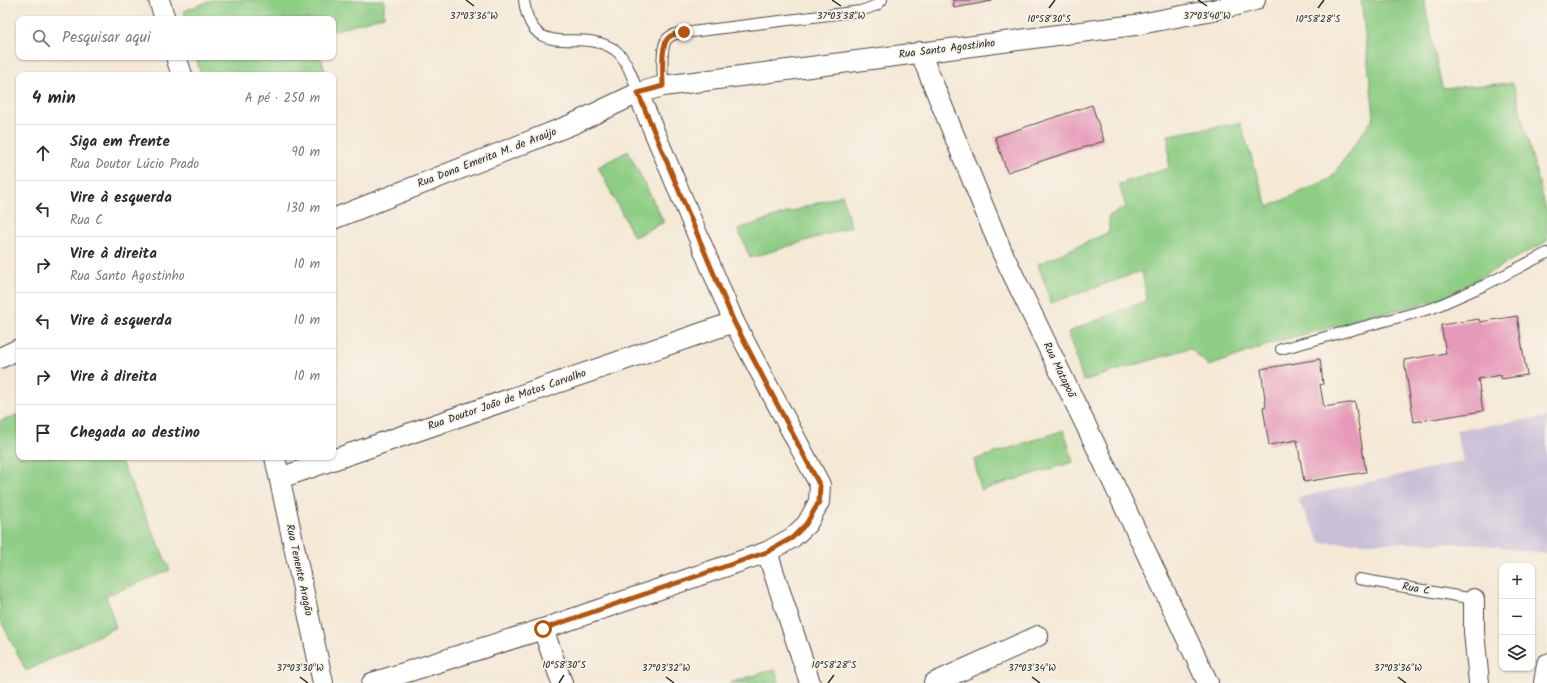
<!DOCTYPE html>
<html lang="pt">
<head>
<meta charset="utf-8">
<style>
  :root { --surface:#fff; --page:#f2f2f3; --text:#2b2b33; --muted:#7c7c81; --line:#e1e1e2 }
  body { margin:0; font-family:Kalam,sans-serif; background:var(--page); color:var(--text) }
  .controls { position:absolute; right:12px; bottom:12px; display:grid; overflow:hidden; border-radius:8px; box-shadow:0 1px 3px #0004 }
  .controls button { width:36px; height:36px; display:grid; place-items:center; padding:0; border:0; border-bottom:1px solid var(--line); background:var(--surface); color:var(--text); font:20px sans-serif }
  .stop { position:absolute; width:12px; height:12px; margin:-9px; border:3px solid #b45309; border-radius:50%; background:#fff }
  .stop.end { background:#b45309; border-color:#fff; box-shadow:0 1px 4px #0008 }
  .list { margin:0; padding:0; list-style:none }
  h2 { display:flex; justify-content:space-between; align-items:center; height:52px; margin:0; padding:0 16px; font-size:17px }
  h2 small { font-size:13px; font-weight:400; color:var(--muted) }
  .list li { display:grid; grid-template-columns:26px 1fr auto; gap:12px; align-items:center; box-sizing:border-box; height:56px; padding:0 16px; border-top:1px solid var(--line) }
  .list b { display:block; font-size:15px; white-space:nowrap }
  .list p { margin:0; font-size:13px; white-space:nowrap; color:var(--muted) }
  .list em { font-size:13px; font-style:normal; color:var(--muted) }
  .icon { flex:none; width:22px; height:22px; fill:none; stroke:currentColor; stroke-width:2; stroke-linecap:round; stroke-linejoin:round }
  .map { position:relative; flex:none; width:1547px; height:683px; overflow:hidden }
  .search { position:absolute; background:var(--surface); box-shadow:0 1px 3px #0004; left:16px; top:16px; width:320px; height:44px; display:flex; align-items:center; gap:10px; box-sizing:border-box; padding:0 14px; border-radius:8px; color:var(--muted); font-size:15px }
  .panel { position:absolute; background:var(--surface); box-shadow:0 1px 3px #0004; left:16px; top:72px; width:320px; height:388px; border-radius:8px }
  .map>svg:first-child { display:block }
  .industrial { fill:#c9bfd7 }
  .green { fill:#8dcd84; stroke:#5c7c58 }
  .building { fill:#e69ab9 }
  .lines { fill:none; stroke-linecap:round; stroke-linejoin:round }
  .service-casing { stroke:#494744; stroke-width:12 }
  .minor-casing { stroke:#494744; stroke-width:22 }
  .service { stroke:#fff; stroke-width:10 }
  .minor { stroke:#fff; stroke-width:20 }
  .route { stroke:#b45309; stroke-width:5 }
  .ticks { fill:none; stroke:#2b2b2b; stroke-width:1.5 }
  .labels { text-anchor:middle; dominant-baseline:central; stroke-width:3.5; stroke-linejoin:round; paint-order:stroke }
  .street-label { font-size:11px; fill:#2b2b2b; stroke:#f7f3e8 }
  .ticks-label { font-size:10px; text-anchor:middle; fill:#2b2b2b; stroke:#f7f3e8; stroke-width:3.5; stroke-linejoin:round; paint-order:stroke }
</style>
</head>
<body>
<div class="map">
<svg width="1547" height="683" viewBox="0 0 1547 683">
  <rect width="100%" height="100%" fill="#f7f3e8"/>
  <filter id="ink" filterUnits="userSpaceOnUse"><feTurbulence type="fractalNoise" baseFrequency=".025" numOctaves="2"/><feDisplacementMap in="SourceGraphic" scale="8" xChannelSelector="R" yChannelSelector="G"/><feConvolveMatrix kernelMatrix="1 2 1 2 8 2 1 2 1" color-interpolation-filters="sRGB"/></filter>
  <filter id="wash" filterUnits="userSpaceOnUse"><feTurbulence type="fractalNoise" baseFrequency=".012" numOctaves="4" result="noise"/><feDisplacementMap in="SourceGraphic" scale="16" xChannelSelector="R" yChannelSelector="G"/><feGaussianBlur stdDeviation="0.9" result="paint"/><feColorMatrix in="noise" values="0 0 0 0 0 0 0 0 0 0 0 0 0 0 0 0 0 1.4 0 .05"/><feComposite in="paint" operator="in"/></filter>
  <g filter="url(#wash)">
    <rect width="100%" height="100%" fill="#f5e8d5"/>
    <path class="industrial" d="M1547,417V554L1469,543H1321L1297,498L1463,461L1456,430Z"/>
    <g class="green">
      <path d="M212,0H384V16L333,31V19H186L184,11Z"/>
      <path d="M1361,0H1424L1442,88L1513,83L1547,214V241L1441,299L1282,340L1209,366L1190,348L1083,381L1068,332L1147,300L1142,271L1051,303L1038,264L1109,232V216L1126,207L1119,184L1169,168L1168,135L1240,123L1268,207L1331,178L1374,117Z"/>
      <path d="M196,57H321L326,75H201Z"/>
      <path d="M628,151L664,222L634,237L598,167Z"/>
      <path d="M842,195L851,227L750,258L738,229Z"/>
      <path d="M19,414V457H119L170,570L106,596L116,627L26,671L0,619V421Z"/>
      <path d="M1064,430L1073,462L981,490L974,460Z"/>
      <path d="M775,669L779,683H729Z"/>
    </g>
    <g id="blocks">
      <g class="building">
        <path d="M953,0H992V1L954,8Z"/>
        <path d="M1092,105L1104,141L1007,172L995,137Z"/>
        <path d="M1517,316L1527,375L1501,379V375L1478,379L1483,411L1414,422L1404,360L1446,353L1441,325L1479,319L1480,322Z"/>
        <path d="M1320,359L1323,384L1320,385L1324,407L1355,402L1366,472L1304,482L1297,440L1269,445L1263,407L1266,406L1261,369Z"/>
      </g>
    </g>
  </g>
  <g filter="url(#ink)">
    <use href="#blocks" fill-opacity="0" stroke="#494744" stroke-width="1"/>
    <g class="lines">
      <defs>
        <g id="service">
          <path d="M524,0C532,65 580,25 615,50C626,57 634,81 638,93"/>
          <path d="M663,86C663,75 660,48 667,39C669,37 672,35 675,34L861,11L877,5L882,0"/>
          <path d="M1281,349L1433,308L1485,285L1547,253"/>
          <path d="M1359,579L1474,599"/>
        </g>
        <g id="minor">
          <path d="M159,0L165,19"/>
          <path d="M920,52L1002,252L1092,438L1208,683"/>
          <path d="M176,57L182,75"/>
          <path d="M333,219L573,124L638,93L663,86L1135,25L1233,6L1255,0"/>
          <path d="M0,358L19,349"/>
          <path d="M275,457L323,683"/>
          <path d="M280,478L734,322"/>
          <path d="M767,552L810,683"/>
          <path d="M1474,599V632L1479,683"/>
          <path d="M543,629L562,683"/>
          <path d="M372,683L543,629L767,552L792,538L807,524L819,502L820,485L734,322L638,93"/>
          <path d="M934,683L1038,636"/>
          <path d="M1544,683L1547,664"/>
        </g>
      </defs>
      <use href="#service" class="service-casing"/>
      <use href="#minor" class="minor-casing"/>
      <use href="#service" class="service"/>
      <use href="#minor" class="minor"/>
    </g>
  </g>
  <g class="lines" filter="url(#ink)">
    <path class="route" d="M543,629L767,552L792,538L806,524L819,502L820,486L734,322L638,93L663,86C663,75 660,44 669,37C673,34 678,33 684,32"/>
  </g>
  <path class="ticks" d="M466,0L474,6M832,0L841,6M1198,0L1207,6M1049,8L1055,0M1318,8L1324,0M300,677L308,683M666,677L674,683M1032,677L1040,683M1398,677L1406,683M559,683L564,675M828,683L834,675"/>
  <g class="labels">
    <g class="street-label">
      <text transform="translate(947 49) rotate(-7)">Rua Santo Agostinho</text>
      <text transform="translate(487 158) rotate(-21)">Rua Dona Emerita M. de Araújo</text>
      <text transform="translate(1059 370) rotate(64)">Rua Matapoã</text>
      <text transform="translate(507 400) rotate(-19)">Rua Doutor João de Matos Carvalho</text>
      <text transform="translate(299 570) rotate(78)">Rua Tenente Aragão</text>
      <text transform="translate(1416 589) rotate(10)">Rua C</text>
    </g>
  </g>
  <g class="ticks-label">
    <text x="1207" y="19">37°03'40"W</text>
    <text x="474" y="19">37°03'36"W</text>
    <text x="841" y="19">37°03'38"W</text>
    <text x="1049" y="22">10°58'30"S</text>
    <text x="1318" y="22">10°58'28"S</text>
    <text x="564" y="668">10°58'30"S</text>
    <text x="834" y="668">10°58'28"S</text>
    <text x="300" y="671">37°03'30"W</text>
    <text x="666" y="671">37°03'32"W</text>
    <text x="1032" y="671">37°03'34"W</text>
    <text x="1398" y="671">37°03'36"W</text>
  </g>
</svg>
<div class="controls">
<button>+</button>
<button>−</button>
<button><svg class="icon" aria-label="layers" viewBox="0 0 24 24"><path d="M12 4l9 5-9 5-9-5zM3 14l9 5 9-5"/></svg></button>
</div>
<div class="stop" style="left:543px;top:629px"></div>
<div class="stop end" style="left:684px;top:32px"></div>
<div class="search"><svg class="icon" aria-label="search" viewBox="0 0 24 24"><circle cx="10" cy="10" r="6"/><path d="M15 15l6 6"/></svg>Pesquisar aqui</div>
<section class="panel">
<h2>4 min<small>A pé · 250 m</small></h2>
<ul class="list">
<li><svg class="icon" aria-label="ahead" viewBox="0 0 24 24"><path d="M12 20V5M6 11l6-6 6 6"/></svg><div><b>Siga em frente</b><p>Rua Doutor Lúcio Prado</p></div><em>90 m</em></li>
<li><svg class="icon" aria-label="left" viewBox="0 0 24 24"><path d="M17 20v-9H6M10 6l-5 5 5 5"/></svg><div><b>Vire à esquerda</b><p>Rua C</p></div><em>130 m</em></li>
<li><svg class="icon" aria-label="right" viewBox="0 0 24 24"><path d="M7 20v-9h11M14 6l5 5-5 5"/></svg><div><b>Vire à direita</b><p>Rua Santo Agostinho</p></div><em>10 m</em></li>
<li><svg class="icon" aria-label="left" viewBox="0 0 24 24"><path d="M17 20v-9H6M10 6l-5 5 5 5"/></svg><div><b>Vire à esquerda</b></div><em>10 m</em></li>
<li><svg class="icon" aria-label="right" viewBox="0 0 24 24"><path d="M7 20v-9h11M14 6l5 5-5 5"/></svg><div><b>Vire à direita</b></div><em>10 m</em></li>
<li><svg class="icon" aria-label="arrive" viewBox="0 0 24 24"><path d="M6 21V4h12l-3 4 3 4H6"/></svg><div><b>Chegada ao destino</b></div></li>
</ul>
</section>
</div>
</body>
</html>
